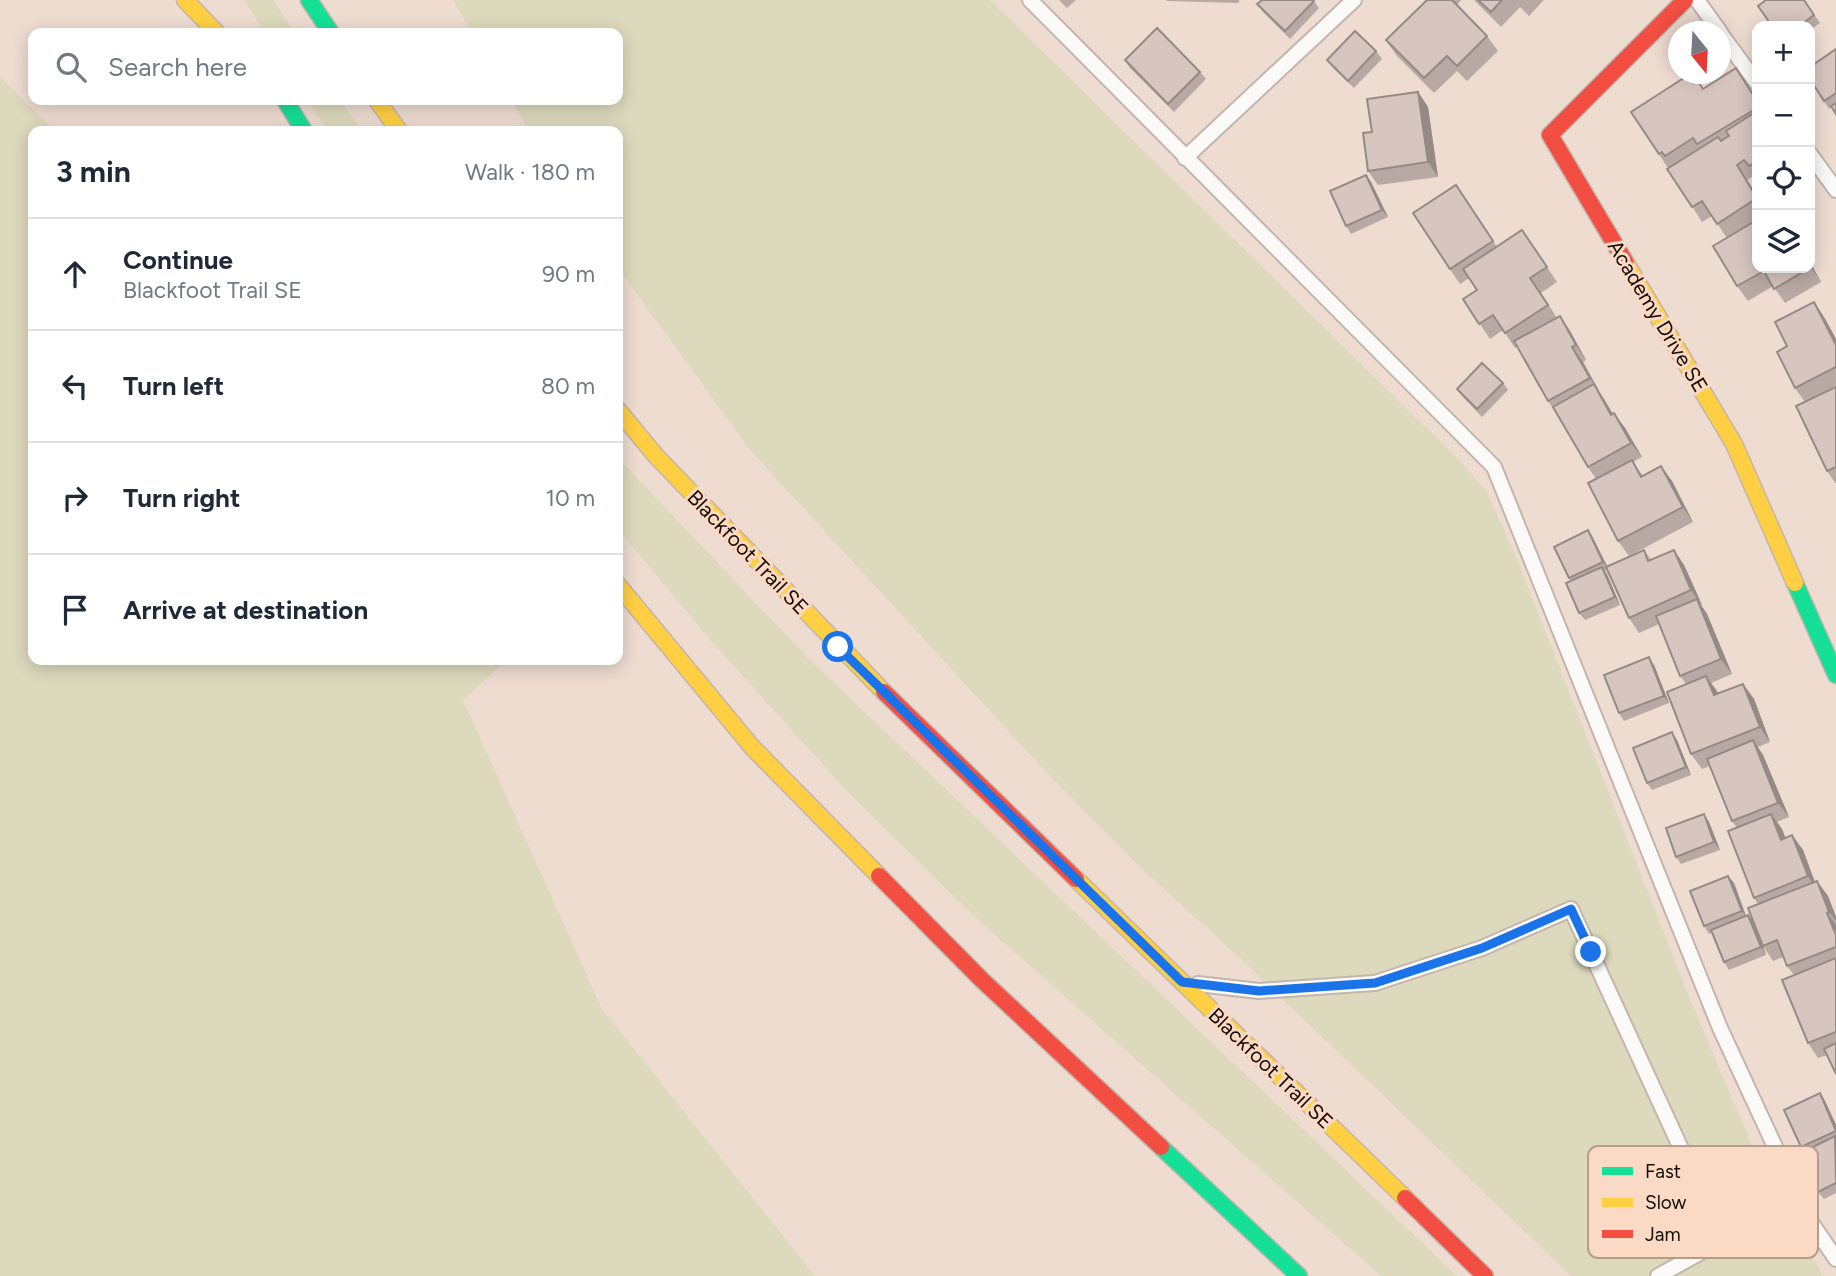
<!DOCTYPE html>
<html lang="en">
<head>
<meta charset="utf-8">
<style>
  :root { --surface:#fff; --page:#f6f6f7; --text:#1f2937; --muted:#747a83; --line:#e0e1e3 }
  body { margin:0; font-family:Figtree,sans-serif; background:var(--page); color:var(--text) }
  .controls { position:absolute; right:21px; top:21px; display:grid; overflow:hidden; border-radius:14px; box-shadow:0 4px 18px #0003 }
  .controls button { width:63px; height:63px; display:grid; place-items:center; padding:0; border:0; border-bottom:2px solid var(--line); background:var(--surface); color:var(--text); font:35px sans-serif }
  .compass { position:absolute; left:1668px; top:21px; width:63px; height:63px; border-radius:50%; background:var(--surface); box-shadow:0 4px 18px #0003; rotate:162deg }
  .stop { position:absolute; width:21px; height:21px; margin:-16px; border:5px solid #1a73e8; border-radius:50%; background:#fff }
  .stop.end { background:#1a73e8; border-color:#fff; box-shadow:0 2px 7px #0008 }
  .list { margin:0; padding:0; list-style:none }
  h2 { display:flex; justify-content:space-between; align-items:center; height:91px; margin:0; padding:0 28px; font-size:30px }
  h2 small { font-size:23px; font-weight:400; color:var(--muted) }
  .list li { display:grid; grid-template-columns:46px 1fr auto; gap:21px; align-items:center; box-sizing:border-box; height:112px; padding:0 28px; border-top:2px solid var(--line) }
  .list b { display:block; font-size:26px; white-space:nowrap }
  .list p { margin:0; font-size:23px; white-space:nowrap; color:var(--muted) }
  .list em { font-size:23px; font-style:normal; color:var(--muted) }
  .icon { flex:none; width:38px; height:38px; fill:none; stroke:currentColor; stroke-width:2; stroke-linecap:round; stroke-linejoin:round }
  .map { position:relative; flex:none; width:1836px; height:1276px; overflow:hidden }
  .search { position:absolute; background:var(--surface); box-shadow:0 4px 18px #0003; left:28px; top:28px; width:595px; height:77px; display:flex; align-items:center; gap:18px; box-sizing:border-box; padding:0 24px; border-radius:14px; color:var(--muted); font-size:26px }
  .panel { position:absolute; background:var(--surface); box-shadow:0 4px 18px #0003; left:28px; top:126px; width:595px; height:539px; border-radius:14px }
  .map>svg:first-child { display:block }
  .green { fill:#ddd9bd }
  .lines { fill:none; stroke-linecap:round; stroke-linejoin:round }
  .lane-casing { stroke:#c3b5ac; stroke-width:18 }
  .fast-casing { stroke:#c3b5ac; stroke-width:19 }
  .slow-casing { stroke:#c3b5ac; stroke-width:19 }
  .jam-casing { stroke:#c3b5ac; stroke-width:19 }
  .lane { stroke:#fcfaf8; stroke-width:14 }
  .fast { stroke:#16e098; stroke-width:16 }
  .slow { stroke:#ffcf43; stroke-width:16 }
  .jam { stroke:#f24e42; stroke-width:16 }
  .wall { fill:#b9a9a4 }
  .shaded-wall { fill:#968a86 }
  .building { fill:#d7c5bf; stroke:#968a86; stroke-width:2 }
  .route { stroke:#1a73e8; stroke-width:9 }
  .labels { text-anchor:middle; dominant-baseline:central; stroke-width:6; stroke-linejoin:round; paint-order:stroke }
  .street-label { font-size:21px; fill:#160c05; stroke:#fad9c5 }
  .key { fill:#fad9c5; stroke:#b69c8b; stroke-width:2 }
  .key-label { font-size:19px; fill:#160c05 }
</style>
</head>
<body>
<div class="map">
<svg width="1836" height="1276" viewBox="0 0 1836 1276">
  <rect width="100%" height="100%" fill="#eedcd1"/>
  <g class="green">
    <path d="M244,0H273L295,33H265Z"/>
    <path d="M453,0H990L1461,462L1487,492L1517,559L1688,994L1756,1155L1823,1276H1571L1242,960L1140,867L1045,771L750,450L618,268V131H529L511,100H618V33H472Z"/>
    <path d="M0,77L55,131H33V660H507L463,700L602,1009L815,1276H0Z"/>
    <path d="M307,100H340L362,131H328Z"/>
    <path d="M618,458L809,659L1457,1276H1381L976,918L846,790L713,643L618,529Z"/>
  </g>
  <g class="lines">
    <defs>
      <g id="lane">
        <path d="M1030,0L1494,467L1720,1028L1808,1218L1836,1259"/>
        <path d="M1697,0L1720,32"/>
        <path d="M1720,33L1757,83"/>
        <path d="M1810,154L1836,190"/>
        <path d="M1185,158L1354,0"/>
        <path d="M1198,984L1259,991L1375,983L1482,948L1571,909L1723,1240L1658,1276"/>
      </g>
      <g id="fast">
        <path d="M309,0L331,33"/>
        <path d="M285,100L304,131"/>
        <path d="M1795,583L1836,675"/>
        <path d="M1161,1147L1299,1276"/>
      </g>
      <g id="slow">
        <path d="M185,0L217,33"/>
        <path d="M377,100L399,131"/>
        <path d="M1626,263L1734,444L1795,583"/>
        <path d="M618,410L656,456L884,692"/>
        <path d="M618,585L752,747L879,876"/>
        <path d="M1076,879L1405,1198"/>
      </g>
      <g id="jam">
        <path d="M1626,263L1550,135L1685,0"/>
        <path d="M884,692L1076,879"/>
        <path d="M879,876L982,980L1161,1147"/>
        <path d="M1405,1198L1485,1276"/>
      </g>
    </defs>
    <use href="#lane" class="lane-casing"/>
    <use href="#fast" class="fast-casing"/>
    <use href="#slow" class="slow-casing"/>
    <use href="#jam" class="jam-casing"/>
    <use href="#lane" class="lane"/>
    <use href="#fast" class="fast"/>
    <use href="#slow" class="slow"/>
    <use href="#jam" class="jam"/>
  </g>
  <g class="wall">
    <path d="M1059,0H1076L1067,8Z"/>
    <path d="M1166,0H1239V3L1167,1Z"/>
    <path d="M1313,0L1319,8L1290,39L1263,12L1257,4Z"/>
    <path d="M1427,0H1461L1457,5L1487,36L1498,51L1467,81L1457,71L1434,93L1396,55L1386,40Z"/>
    <path d="M1474,0H1544L1529,16L1520,7L1501,27Z"/>
    <path d="M1804,0L1820,23L1810,30V26H1772Z"/>
    <path d="M1836,49V114L1832,107L1829,109L1810,79Z"/>
    <path d="M1376,51L1382,59L1354,88L1333,68L1327,60Z"/>
    <path d="M1125,60L1200,72L1206,79L1174,112L1130,68Z"/>
    <path d="M1704,89L1757,99V179L1755,175L1747,180L1757,195V220L1810,262L1821,282L1785,303L1773,286L1748,301L1737,286L1727,238L1712,216L1702,222L1659,154Z"/>
    <path d="M1418,92L1428,107L1438,177L1378,185L1368,171L1372,132Z"/>
    <path d="M1366,175L1371,182L1388,217L1351,234L1346,226Z"/>
    <path d="M1466,200L1497,247L1522,230L1557,282L1541,293L1557,318L1560,316L1570,331L1586,360L1583,362L1600,393L1613,414L1625,428L1642,457L1633,462L1643,476L1661,466L1672,481L1693,522L1629,556L1618,541L1596,479L1588,467L1555,411L1548,401L1517,346L1515,348L1503,330L1490,339L1463,299L1477,290L1469,278L1460,284L1450,269Z"/>
    <path d="M1824,317L1836,339V484L1827,471L1805,402L1795,388L1787,346Z"/>
    <path d="M1503,383L1508,390L1482,417L1462,396L1457,389Z"/>
    <path d="M1588,530L1593,538L1607,566L1644,550L1651,560L1674,550L1684,565L1702,605H1701L1707,614L1732,674L1711,683L1718,694L1743,684L1754,699L1770,742L1758,747L1763,755L1789,817L1777,822L1782,829L1785,838L1792,835L1803,850L1815,882L1828,896L1836,917V1074L1827,1055L1818,1058L1808,1043L1794,975L1787,966L1783,957L1773,961L1763,946L1766,955L1729,970L1724,962L1712,932L1709,934L1704,926L1728,876L1734,883L1746,916L1753,922L1758,904L1754,898L1737,828L1732,821L1710,766L1702,769L1691,754L1686,684L1680,676L1659,624L1639,633L1629,618L1607,570L1605,571L1620,605L1585,620L1579,613L1571,581L1569,578Z"/>
    <path d="M1654,665L1669,703L1624,721L1619,713Z"/>
    <path d="M1677,740L1691,775L1652,790L1647,783Z"/>
    <path d="M1704,814L1709,822L1720,850L1681,864L1676,857Z"/>
    <path d="M1820,1093L1825,1101L1836,1125V1193L1824,1199L1818,1192L1804,1152L1801,1147Z"/>
  </g>
  <g class="shaded-wall">
    <path d="M1418,92L1428,107L1438,177L1428,162Z"/>
    <path d="M1366,175L1371,182L1388,217L1382,210Z"/>
    <path d="M1810,262L1821,282L1811,267Z"/>
    <path d="M1814,302L1824,317L1836,339V345Z"/>
    <path d="M1560,316L1570,331L1586,360L1576,345Z"/>
    <path d="M1572,347L1583,362L1600,393L1590,378Z"/>
    <path d="M1594,384L1604,399L1622,430L1611,415Z"/>
    <path d="M1614,413L1625,428L1642,457L1631,443Z"/>
    <path d="M1661,466L1672,481L1693,522L1683,507Z"/>
    <path d="M1588,530L1593,538L1609,570L1603,562Z"/>
    <path d="M1674,550L1684,565L1702,605L1691,590Z"/>
    <path d="M1602,567L1607,574L1620,605L1615,597Z"/>
    <path d="M1697,599L1707,614L1732,674L1721,659Z"/>
    <path d="M1649,657L1654,665L1669,703L1664,696Z"/>
    <path d="M1706,676L1717,691L1724,710L1714,695Z"/>
    <path d="M1743,684L1754,699L1770,742L1760,727Z"/>
    <path d="M1672,732L1677,740L1691,775L1686,767Z"/>
    <path d="M1753,740L1763,755L1789,817L1778,803Z"/>
    <path d="M1704,814L1709,822L1720,850L1714,842Z"/>
    <path d="M1771,814L1782,829L1792,854L1781,840Z"/>
    <path d="M1792,835L1803,850L1818,891L1808,876Z"/>
    <path d="M1728,876L1734,883L1747,919L1742,911Z"/>
    <path d="M1817,881L1828,896L1836,917V921L1829,912Z"/>
    <path d="M1827,913L1836,925V935Z"/>
    <path d="M1748,915L1754,922L1766,955L1761,947Z"/>
    <path d="M1820,1093L1825,1101L1836,1125V1130Z"/>
  </g>
  <g class="building">
    <path d="M1262,0H1313L1314,1L1285,31L1257,4Z"/>
    <path d="M1427,0H1452L1487,36L1457,66L1447,56L1424,78L1386,40Z"/>
    <path d="M1478,0H1502L1491,12Z"/>
    <path d="M1766,0H1804L1814,15L1799,26H1772L1758,6Z"/>
    <path d="M1157,28L1200,72L1168,104L1125,60Z"/>
    <path d="M1355,31L1376,51L1348,81L1327,60Z"/>
    <path d="M1836,49V93L1824,101L1810,79V67Z"/>
    <path d="M1736,68L1757,101V108L1697,144L1693,138L1665,156L1662,152L1659,154L1631,112L1690,74H1693L1703,89Z"/>
    <path d="M1418,92L1428,162L1368,171L1363,133L1372,132L1367,99Z"/>
    <path d="M1836,103V114L1831,106Z"/>
    <path d="M1757,111V161L1749,166L1744,160L1737,165L1757,198L1717,224L1702,201L1692,207L1667,169L1718,137L1721,141L1729,136L1726,131Z"/>
    <path d="M1366,175L1382,210L1346,226L1330,191Z"/>
    <path d="M1456,185L1493,241L1450,269L1413,213Z"/>
    <path d="M1757,220V268H1810V265L1811,267L1774,289L1764,271L1737,286L1713,246Z"/>
    <path d="M1522,230L1547,267L1530,278L1548,305L1505,333L1493,315L1479,324L1463,299L1477,290L1463,269Z"/>
    <path d="M1814,302L1836,345V367L1795,388L1777,352L1787,346L1775,322Z"/>
    <path d="M1560,316L1576,345L1572,347L1590,378L1548,401L1514,341Z"/>
    <path d="M1482,363L1503,383L1477,409L1457,389Z"/>
    <path d="M1594,384L1611,415L1614,413L1631,443L1588,467L1553,407Z"/>
    <path d="M1836,387V467L1827,471L1796,406Z"/>
    <path d="M1632,460L1641,477L1661,466L1683,507L1618,541L1588,483Z"/>
    <path d="M1588,530L1603,562L1569,578L1554,547Z"/>
    <path d="M1644,550L1648,561L1674,550L1691,590L1629,618L1606,567Z"/>
    <path d="M1602,567L1615,597L1579,613L1566,583Z"/>
    <path d="M1697,599L1721,659L1680,676L1656,616Z"/>
    <path d="M1649,657L1664,696L1619,713L1604,675Z"/>
    <path d="M1706,676L1714,695L1743,684L1760,727L1691,754L1667,692Z"/>
    <path d="M1672,732L1686,767L1647,783L1633,748Z"/>
    <path d="M1753,740L1778,803L1732,821L1707,759Z"/>
    <path d="M1704,814L1714,842L1676,857L1666,828Z"/>
    <path d="M1771,814L1781,840L1792,835L1808,876L1754,898L1728,831Z"/>
    <path d="M1728,876L1742,911L1704,926L1690,891Z"/>
    <path d="M1817,881L1829,912L1827,913L1836,935V947L1787,966L1777,940L1763,946L1748,908Z"/>
    <path d="M1748,915L1761,947L1724,962L1711,930Z"/>
    <path d="M1836,958V1032L1808,1043L1782,980Z"/>
    <path d="M1836,1043V1074L1824,1049Z"/>
    <path d="M1820,1093L1836,1131L1801,1147L1784,1110Z"/>
    <path d="M1835,1136L1836,1183L1818,1192L1799,1154Z"/>
  </g>
  <g class="lines">
    <path class="route" d="M838,647L1182,982L1259,991L1375,983L1482,948L1571,909L1591,952"/>
  </g>
  <g class="labels">
    <g class="street-label">
      <text transform="translate(1658 316) rotate(59)">Academy Drive SE</text>
      <text transform="translate(748 552) rotate(46)">Blackfoot Trail SE</text>
      <text transform="translate(1271 1068) rotate(44)">Blackfoot Trail SE</text>
    </g>
  </g>
  <rect x="1588" y="1146" width="230" height="112" rx="10" class="key"/>
  <rect x="1602" y="1167" width="31" height="8" fill="#16e098"/>
  <rect x="1602" y="1198" width="31" height="9" fill="#ffcf43"/>
  <rect x="1602" y="1230" width="31" height="8" fill="#f24e42"/>
  <g class="key-label">
    <text x="1645" y="1178">Fast</text>
    <text x="1645" y="1209">Slow</text>
    <text x="1645" y="1241">Jam</text>
  </g>
</svg>
<div class="controls">
<button>+</button>
<button>−</button>
<button><svg class="icon" aria-label="locate" viewBox="0 0 24 24"><circle cx="12" cy="12" r="6"/><path d="M12 2v4M12 18v4M2 12h4M18 12h4"/></svg></button>
<button><svg class="icon" aria-label="layers" viewBox="0 0 24 24"><path d="M12 4l9 5-9 5-9-5zM3 14l9 5 9-5"/></svg></button>
</div>
<svg class="compass" viewBox="-18 -18 36 36"><path d="M0-13l5 13h-10z" fill="#e53935"/><path d="M0 13l5-13h-10z" fill="#747a83"/></svg>
<div class="stop" style="left:838px;top:647px"></div>
<div class="stop end" style="left:1591px;top:952px"></div>
<div class="search"><svg class="icon" aria-label="search" viewBox="0 0 24 24"><circle cx="10" cy="10" r="6"/><path d="M15 15l6 6"/></svg>Search here</div>
<section class="panel">
<h2>3 min<small>Walk · 180 m</small></h2>
<ul class="list">
<li><svg class="icon" aria-label="ahead" viewBox="0 0 24 24"><path d="M12 20V5M6 11l6-6 6 6"/></svg><div><b>Continue</b><p>Blackfoot Trail SE</p></div><em>90 m</em></li>
<li><svg class="icon" aria-label="left" viewBox="0 0 24 24"><path d="M17 20v-9H6M10 6l-5 5 5 5"/></svg><div><b>Turn left</b></div><em>80 m</em></li>
<li><svg class="icon" aria-label="right" viewBox="0 0 24 24"><path d="M7 20v-9h11M14 6l5 5-5 5"/></svg><div><b>Turn right</b></div><em>10 m</em></li>
<li><svg class="icon" aria-label="arrive" viewBox="0 0 24 24"><path d="M6 21V4h12l-3 4 3 4H6"/></svg><div><b>Arrive at destination</b></div></li>
</ul>
</section>
</div>
</body>
</html>
